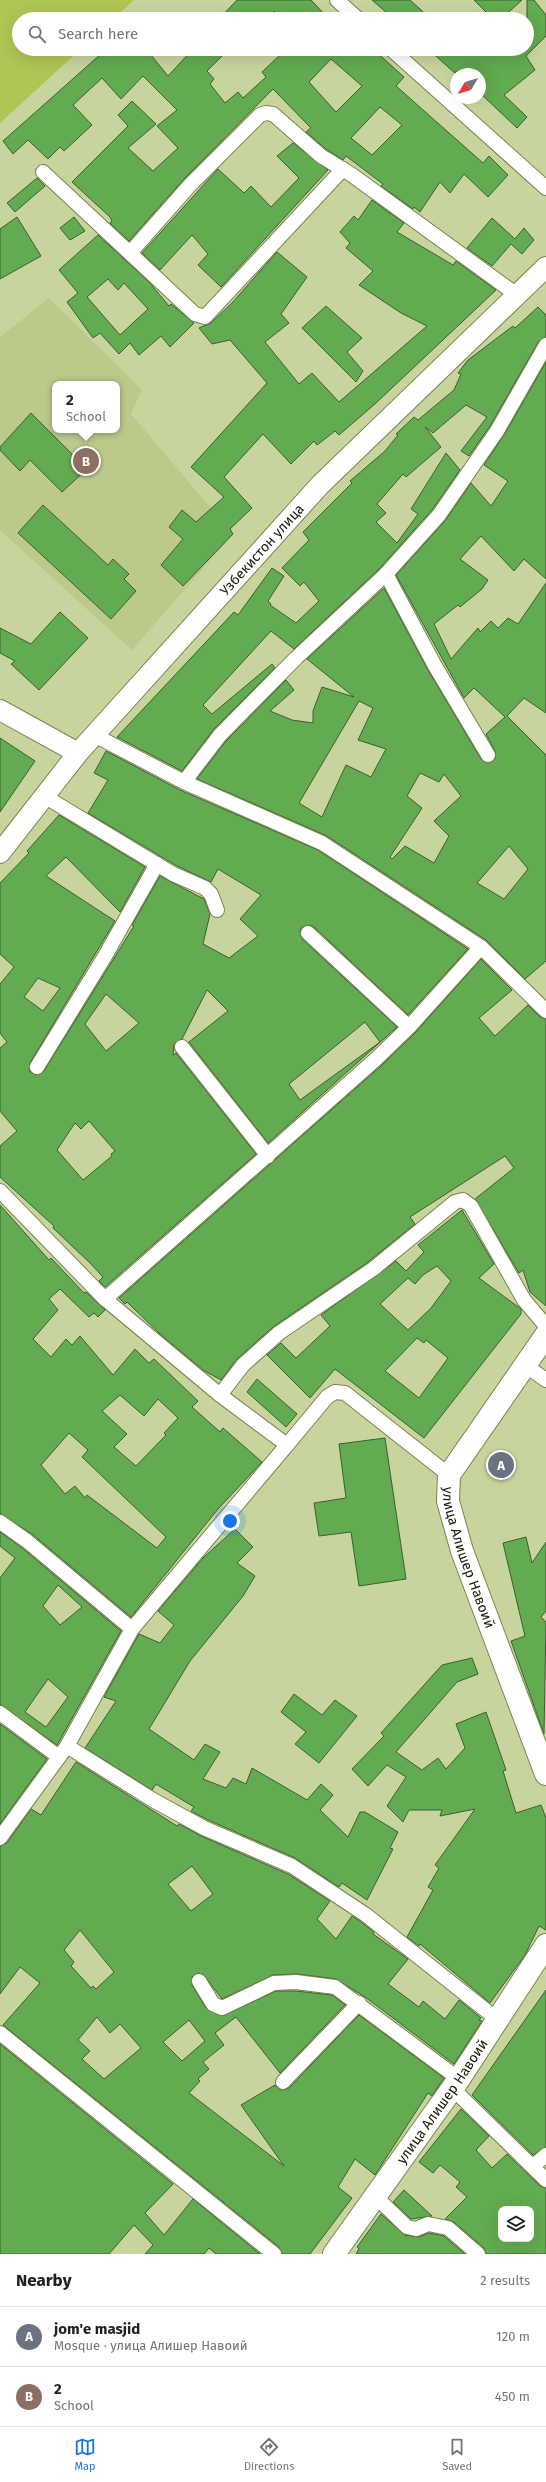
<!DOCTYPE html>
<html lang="en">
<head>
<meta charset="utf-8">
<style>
  :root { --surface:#fff; --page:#f6f6f6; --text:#202124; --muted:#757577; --line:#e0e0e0; --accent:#1a73e8 }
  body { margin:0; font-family:"Fira Sans",sans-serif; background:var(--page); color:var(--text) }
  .controls { position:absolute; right:12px; bottom:12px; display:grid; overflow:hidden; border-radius:8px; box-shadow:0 4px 16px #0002 }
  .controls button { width:36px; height:36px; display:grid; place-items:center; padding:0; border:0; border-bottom:1px solid var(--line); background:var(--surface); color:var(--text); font:20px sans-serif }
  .compass { position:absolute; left:450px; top:68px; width:36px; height:36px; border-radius:50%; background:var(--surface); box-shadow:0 4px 16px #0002; rotate:232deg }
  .you { position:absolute; left:230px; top:1521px; width:14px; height:14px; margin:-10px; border:3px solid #fff; border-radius:50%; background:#1a73e8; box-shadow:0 0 0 6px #1a73e833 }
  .badge { display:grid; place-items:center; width:26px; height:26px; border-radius:50%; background:var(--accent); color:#fff; font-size:13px; font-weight:700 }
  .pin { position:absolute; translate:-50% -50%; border:2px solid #fff; box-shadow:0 1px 4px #0006 }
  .popup { position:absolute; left:52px; top:381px; width:68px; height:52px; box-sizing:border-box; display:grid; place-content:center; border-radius:8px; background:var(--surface); filter:drop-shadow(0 1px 3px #0005); font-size:13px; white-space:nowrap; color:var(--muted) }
  .popup b { font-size:15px; color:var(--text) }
  .popup::after { content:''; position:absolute; left:50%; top:100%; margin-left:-8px; border:8px solid transparent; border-top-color:var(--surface) }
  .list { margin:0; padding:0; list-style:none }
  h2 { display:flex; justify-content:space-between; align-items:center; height:52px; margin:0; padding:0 16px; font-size:17px }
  h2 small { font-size:13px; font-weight:400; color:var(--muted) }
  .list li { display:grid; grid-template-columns:26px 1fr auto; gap:12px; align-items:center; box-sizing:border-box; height:60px; padding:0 16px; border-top:1px solid var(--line) }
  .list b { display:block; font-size:15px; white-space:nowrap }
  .list p { margin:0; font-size:13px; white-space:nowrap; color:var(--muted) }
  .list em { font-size:13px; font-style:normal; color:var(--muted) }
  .icon { flex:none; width:22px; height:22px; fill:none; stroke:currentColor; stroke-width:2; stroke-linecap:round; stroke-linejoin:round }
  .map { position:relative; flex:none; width:546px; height:2254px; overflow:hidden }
  .search { position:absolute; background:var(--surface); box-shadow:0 4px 16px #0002; left:12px; right:12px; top:12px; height:44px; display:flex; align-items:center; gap:10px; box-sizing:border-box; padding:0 14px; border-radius:22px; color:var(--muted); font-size:15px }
  .sheet { height:172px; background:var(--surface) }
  nav { display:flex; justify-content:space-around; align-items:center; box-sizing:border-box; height:56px; border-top:1px solid var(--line); background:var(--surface); font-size:11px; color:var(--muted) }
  nav a { display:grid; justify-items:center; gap:2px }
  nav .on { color:var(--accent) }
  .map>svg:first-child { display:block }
  .built { fill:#bbc98b; fill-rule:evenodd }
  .green { fill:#afc655 }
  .building { fill:#62ab50; stroke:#3c5e34; fill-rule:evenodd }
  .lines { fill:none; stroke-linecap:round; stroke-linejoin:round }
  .street-casing { stroke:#788450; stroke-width:16 }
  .secondary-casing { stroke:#788450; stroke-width:22 }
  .primary-casing { stroke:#788450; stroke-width:24 }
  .street { stroke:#fff; stroke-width:14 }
  .secondary { stroke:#fff; stroke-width:20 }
  .primary { stroke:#fff; stroke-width:22 }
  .labels { text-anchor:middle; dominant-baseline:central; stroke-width:4; stroke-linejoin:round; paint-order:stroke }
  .street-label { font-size:14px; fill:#191d08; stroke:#c7d59d }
</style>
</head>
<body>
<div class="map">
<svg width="546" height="2254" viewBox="0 0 546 2254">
  <rect width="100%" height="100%" fill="#c7d59d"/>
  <path class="built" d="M49,298L142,390L131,414L233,534L132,650L0,530V337ZM55,384H117V430H55Z"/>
  <path class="green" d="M0,0H134L113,19H19V49H81L0,123Z"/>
  <g class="building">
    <path d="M237,0H311L329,19H282L274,11L267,19H219Z"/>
    <path d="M372,0H410L431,19H394Z"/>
    <path d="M474,0H522L501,19H478L486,12Z"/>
    <path d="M527,0H534L546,15V36L526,56L535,70L504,95L527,117L517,128L480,93V74H460L456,71V74L428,49H527Z"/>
    <path d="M112,49H133L138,54L146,49L168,76L193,49H229L207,71L214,79L210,84L225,103L238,92L243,98L266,77L262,72L280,55L273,49H373L404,77L396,86L483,163L489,156L508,175L488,197L464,174L450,193L440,182L420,212L414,207L413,209L381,186L383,184L346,156L343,160L326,149L306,132L311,128L273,89L184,179L129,241L110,223L112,221L110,217L72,182L128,126L118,115L132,101L156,124L128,148L153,171L178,148L157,126L177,110L143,76L121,99L102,78L73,105L92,125L64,151L60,147L48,159L28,140L13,154L3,141L102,53L104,56ZM331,59L362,86L336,112L309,82ZM380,107L402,125L372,155L351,138Z"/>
    <path d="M293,143L328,170L221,287L198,265L208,254L192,235L160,270L142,253L218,169L244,193L251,186L271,207L299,178L277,156Z"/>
    <path d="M37,178L45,186L15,212L7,203Z"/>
    <path d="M372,200L404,223L397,232L453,265L456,261L496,290L376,403L339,435L335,431L317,445L314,441L291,464L263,434L224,477L252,508L230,529L233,534L183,586L161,565L183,539L169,527L182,510L196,522L224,497L191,467L267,383L230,340L212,344L199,328L211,323L232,303L277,252L307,277L281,314L289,323L265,342L299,384L312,373L339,402L427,326L401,313L359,285L373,271L346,248L350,243L340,232L354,216L358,220Z"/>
    <path d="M17,217L41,256L0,279V229Z"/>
    <path d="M74,217L85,231L70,240L60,228Z"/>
    <path d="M492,218L515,239L524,228L534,240L522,254L511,244L492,266L467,248Z"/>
    <path d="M98,235L149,282L169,306L171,304L194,323L170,347L161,336L139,355L130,343L119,354L100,333L93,338L67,302L78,293L59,270ZM108,279L118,290L124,283L148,309L120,335L87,297Z"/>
    <path d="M326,306L362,338L347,352L363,371L356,382L302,328Z"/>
    <path d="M538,307L546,315V337L539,341L490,426L469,456L461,451L487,417L466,405L433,433L425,427L441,447L406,477L403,474L377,504L386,513L376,522L397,543L418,514L411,509L446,453L460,470L432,510L380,568L294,649L271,631L203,705L212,714L272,664L275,668L214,729L182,771L117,737L234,612L238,615L272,568L284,576L268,601L271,604L270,605L296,623L319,601L304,582L300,586L282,568L309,540L303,532L352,483L350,481L385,451L398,435L396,434L414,417L418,420L454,390L461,374L458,373L468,360L513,326L515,328Z"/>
    <path d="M546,362V579L524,559L514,571L481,536L460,559L488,580L482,589L460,607L458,605L434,624L451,659L478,628L480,632L491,621L498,628L508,618L518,624L546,583V713L524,698L507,716L546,755V961L525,979L486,940L327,836L197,779L226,741L286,680L294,690L270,711L292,720L313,723V711L322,687L354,697L307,659L384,588L428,670L481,759L488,763L495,759V751L486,734L505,717L474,688L464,698L396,575L445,521L471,483L491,506L508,481L484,465L504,435ZM359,701L373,708L358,740L386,749L371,777L346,765L322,817L299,803ZM420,773L439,782L444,774L461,796L434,821L449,836L434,863L405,846L392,859L390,857L422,808L407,796ZM509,846L528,869L504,899L477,883Z"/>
    <path d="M31,413L87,469L62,492L30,460L20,471L0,450V447Z"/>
    <path d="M43,505L108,565L113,559L129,574L124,579L136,591L111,619L18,533Z"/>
    <path d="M60,612L88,638L39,690L11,664L15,661L0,653V628L31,644Z"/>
    <path d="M0,738L35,761L0,812Z"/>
    <path d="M106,751L180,790L318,850L468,949L408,1015L314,927L310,925L302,927L300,931L302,939L397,1027L268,1143L189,1042L228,1011L207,990L182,1039L174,1044L173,1055L176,1053L256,1154L105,1287L99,1281L103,1277L90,1263L53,1228L54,1226L0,1177V1146L17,1131L0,1111V1048L7,1042L0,1033V984L14,967L0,954V883L29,853L27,851L59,815L145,867L120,912L66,857L46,876L115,921L30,1063L29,1071L36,1075L44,1071L134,926L132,925L160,876L204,899L210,914L203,944L229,958L258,936L240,919L261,895L218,869L211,882L177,866L88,813L108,780L94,773ZM38,978L60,988L43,1011L24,997ZM106,994L139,1023L106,1051L85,1024ZM365,1022L380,1042L300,1100L289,1084ZM89,1121L115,1151L111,1154L112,1156L83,1180L57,1150L75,1123L81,1129Z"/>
    <path d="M481,959L512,990L479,1018L495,1036L528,1005L540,1017L546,1019V1306L530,1292L523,1270L519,1273L475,1199L514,1168L505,1156L410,1217L415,1224L368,1262L273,1327L237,1359L221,1380L203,1370L160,1334L127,1302L125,1304L119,1298L382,1065L415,1033Z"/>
    <path d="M0,1205L49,1260L51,1258L84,1293L86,1292L105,1310L98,1317L94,1313L89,1317L60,1289L49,1299L58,1310L33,1339L51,1357L66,1339L72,1345L80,1336L113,1375L135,1349L149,1363L154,1359L198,1401L192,1407L220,1432L223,1428L262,1462L218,1509L131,1617L32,1534L0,1514ZM120,1395L144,1416L158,1399L178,1418L164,1433L166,1435L136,1466L114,1447L127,1434L102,1411ZM69,1433L88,1450L82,1457L166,1537L157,1548L87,1495L85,1498L75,1486L65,1494L41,1465Z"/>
    <path d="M462,1210L494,1264L479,1278L521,1309V1314L424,1438L335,1369L310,1398L267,1355L281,1343L296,1358L330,1326L321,1315L396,1261L406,1271L424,1252L418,1245ZM437,1266L451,1281L431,1308L408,1330L380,1304L408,1278L415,1284L423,1275ZM417,1338L424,1343L426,1340L448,1358L419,1398L385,1371Z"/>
    <path d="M257,1379L297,1414L286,1427L247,1392Z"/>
    <path d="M385,1438L406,1579L359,1586L351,1532L319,1536L314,1503L346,1498L339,1444Z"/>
    <path d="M235,1529L253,1547L237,1563L255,1576L243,1596L190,1661L149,1729L194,1760L205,1744L220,1752L203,1779L226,1788L233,1778L246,1784L252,1768L307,1800L321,1784L333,1795L320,1810L348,1837L360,1812H365L398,1832L390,1848L393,1849L367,1900L342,1883L339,1887L295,1858L208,1820L191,1811L194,1807L156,1784L152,1790L85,1748L116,1701L104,1697L139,1634L160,1643L174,1625L158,1611L204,1557Z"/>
    <path d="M0,1532L22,1548L121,1631L57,1745L0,1705V1578L15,1558L0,1546ZM58,1585L82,1607L60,1625L43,1606ZM48,1679L68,1697L46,1727L25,1712Z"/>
    <path d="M526,1537L532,1563L546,1542V1611L541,1617L546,1622L544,1734L511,1641L525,1636L503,1543Z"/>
    <path d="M472,1658L478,1674L457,1682L396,1752L422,1770L438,1758L446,1769L465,1748L456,1724L486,1712L506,1770L503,1771L516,1813L541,1805L546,1818V1930L539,1926L525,1955L490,2003L420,1944L419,1946L407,1937L433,1890L428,1887L439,1868L435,1865L475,1809L440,1816L442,1810H409L403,1822L387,1806L406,1777L387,1765L368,1786L352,1769L384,1736L381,1733L442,1665Z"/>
    <path d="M294,1694L322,1715L335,1700L357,1716L319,1763L295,1744L306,1732L281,1712Z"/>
    <path d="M0,1724L47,1759L0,1824Z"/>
    <path d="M76,1762L177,1826L179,1824L201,1836L288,1874L330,1901L317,1919L336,1939L352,1916L361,1922L374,1932L373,1934L408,1959L388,1984L419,2007L423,2001L445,2019L459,2000L481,2018L479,2020L482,2021L454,2064L365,1997L336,1979L297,1974L273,1975L222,1999L203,1974L198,1973L192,1977V1985L206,2008L222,2016L276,1991H296L332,1995L345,2005L280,2073L236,2017L215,2033L224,2045L203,2062L209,2069L198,2079L200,2081L189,2093L284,2166L241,2105L275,2085L281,2090L289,2088L359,2015L444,2078L432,2096L428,2093L375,2175L355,2159L338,2187L352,2198L310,2254H282L279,2247L3,2025L40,1983L20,1967L0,1994V1846L7,1843L31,1809L41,1815ZM192,1866L213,1894L191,1911L168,1884ZM80,1930L114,1972L96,1989L93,1986L91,1988L71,1966L74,1962L64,1950ZM97,2017L110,2033L120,2024L141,2048L104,2079L82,2059L90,2051L78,2040ZM189,2020L205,2041L182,2061L163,2042Z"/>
    <path d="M546,1990V2147L533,2155L472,2095Z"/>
    <path d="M0,2044L173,2184L145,2213L164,2235L193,2199L260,2254H216L209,2248L204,2254H145L153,2245L134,2225L109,2254H0Z"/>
    <path d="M461,2109L489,2136L476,2150L492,2168L507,2154L540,2186L546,2188V2254H486L484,2248L454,2222L445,2219L467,2197L456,2187L460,2182L440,2165L433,2173L419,2162ZM501,2209H531V2239H501Z"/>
    <path d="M404,2190L432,2216L411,2219L393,2202Z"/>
    <path d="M381,2214L405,2235L419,2237L429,2233L444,2236L465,2254H356L359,2249L357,2247Z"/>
  </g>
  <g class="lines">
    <defs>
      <g id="street">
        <path d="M337,0L358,19"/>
        <path d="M391,49L546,188"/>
        <path d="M43,172L195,314L205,317L343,169"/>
        <path d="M130,253L190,185L260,115L266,113L273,114L321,156L352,175L517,295"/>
        <path d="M386,574L435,666L488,755"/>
        <path d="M94,735L184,782L322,843L481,947L546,1011"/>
        <path d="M184,782L220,735L296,658L386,574L439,515L497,431L546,345"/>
        <path d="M44,796L173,874L205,888L211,894L217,910"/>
        <path d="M308,933L409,1027"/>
        <path d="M182,1047L268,1156"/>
        <path d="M37,1067L105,956L157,864"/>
        <path d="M0,1191L105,1299L220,1395L287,1445L327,1397L335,1392L345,1393L449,1475"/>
        <path d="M105,1299L376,1059L409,1027L481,947"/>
        <path d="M525,1365L546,1380"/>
        <path d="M220,1395L243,1365L279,1333L373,1269L455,1202L463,1200L471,1206L524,1300L546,1326"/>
        <path d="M0,1522L27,1541L132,1629L287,1445"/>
        <path d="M0,1713L59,1757"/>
        <path d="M67,1746L153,1800L204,1828L292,1866L366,1915L498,2020"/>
        <path d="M0,1838L67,1746L132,1629"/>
        <path d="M199,1981L213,2004L222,2008L274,1983L296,1982L335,1987L459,2079"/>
        <path d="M0,2033L274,2254"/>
        <path d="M283,2082L359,2003"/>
        <path d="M453,2089L546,2180"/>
        <path d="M533,2166L546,2155"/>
        <path d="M375,2196L407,2227L416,2229L428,2224L448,2228L478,2254"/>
      </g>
      <g id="secondary">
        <path d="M0,710L78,753"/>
        <path id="s1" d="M0,853L78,753L320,485L546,267"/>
      </g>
      <g id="primary">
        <path id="s2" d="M546,1335L449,1475L448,1501L462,1551L546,1774"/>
        <path id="s3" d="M334,2254L459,2079L546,1945"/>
      </g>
    </defs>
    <use href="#street" class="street-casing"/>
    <use href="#secondary" class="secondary-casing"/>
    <use href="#primary" class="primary-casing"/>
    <use href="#street" class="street"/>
    <use href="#secondary" class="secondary"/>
    <use href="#primary" class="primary"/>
  </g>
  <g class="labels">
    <g class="street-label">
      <text stroke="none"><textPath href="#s1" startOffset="401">Узбекистон улица</textPath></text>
      <text stroke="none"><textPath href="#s2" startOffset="256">улица Алишер Навоий</textPath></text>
      <text stroke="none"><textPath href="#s3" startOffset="187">улица Алишер Навоий</textPath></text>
    </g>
  </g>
</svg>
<div class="controls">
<button><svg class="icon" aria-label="layers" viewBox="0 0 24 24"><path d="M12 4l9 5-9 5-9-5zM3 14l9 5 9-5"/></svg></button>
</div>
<svg class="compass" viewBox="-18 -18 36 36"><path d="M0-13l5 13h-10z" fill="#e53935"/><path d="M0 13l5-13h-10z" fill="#757577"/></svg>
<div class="you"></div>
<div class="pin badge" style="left:501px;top:1465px;background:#6b7280">A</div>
<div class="pin badge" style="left:86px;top:461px;background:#8d6e63">B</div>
<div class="popup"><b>2</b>School</div>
<div class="search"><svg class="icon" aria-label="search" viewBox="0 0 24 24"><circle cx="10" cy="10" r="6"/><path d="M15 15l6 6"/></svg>Search here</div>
</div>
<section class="sheet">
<h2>Nearby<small>2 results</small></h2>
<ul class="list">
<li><span class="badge" style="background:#6b7280">A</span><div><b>jom'e masjid</b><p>Mosque · улица Алишер Навоий</p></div><em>120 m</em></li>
<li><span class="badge" style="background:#8d6e63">B</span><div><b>2</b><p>School</p></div><em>450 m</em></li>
</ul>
</section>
<nav>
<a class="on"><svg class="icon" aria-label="map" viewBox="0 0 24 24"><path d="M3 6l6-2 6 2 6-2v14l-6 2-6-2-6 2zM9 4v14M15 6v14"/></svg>Map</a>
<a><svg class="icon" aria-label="directions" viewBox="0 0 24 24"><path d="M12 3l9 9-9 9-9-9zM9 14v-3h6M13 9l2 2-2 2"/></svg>Directions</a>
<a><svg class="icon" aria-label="saved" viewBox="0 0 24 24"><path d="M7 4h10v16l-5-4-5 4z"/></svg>Saved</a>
</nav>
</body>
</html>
